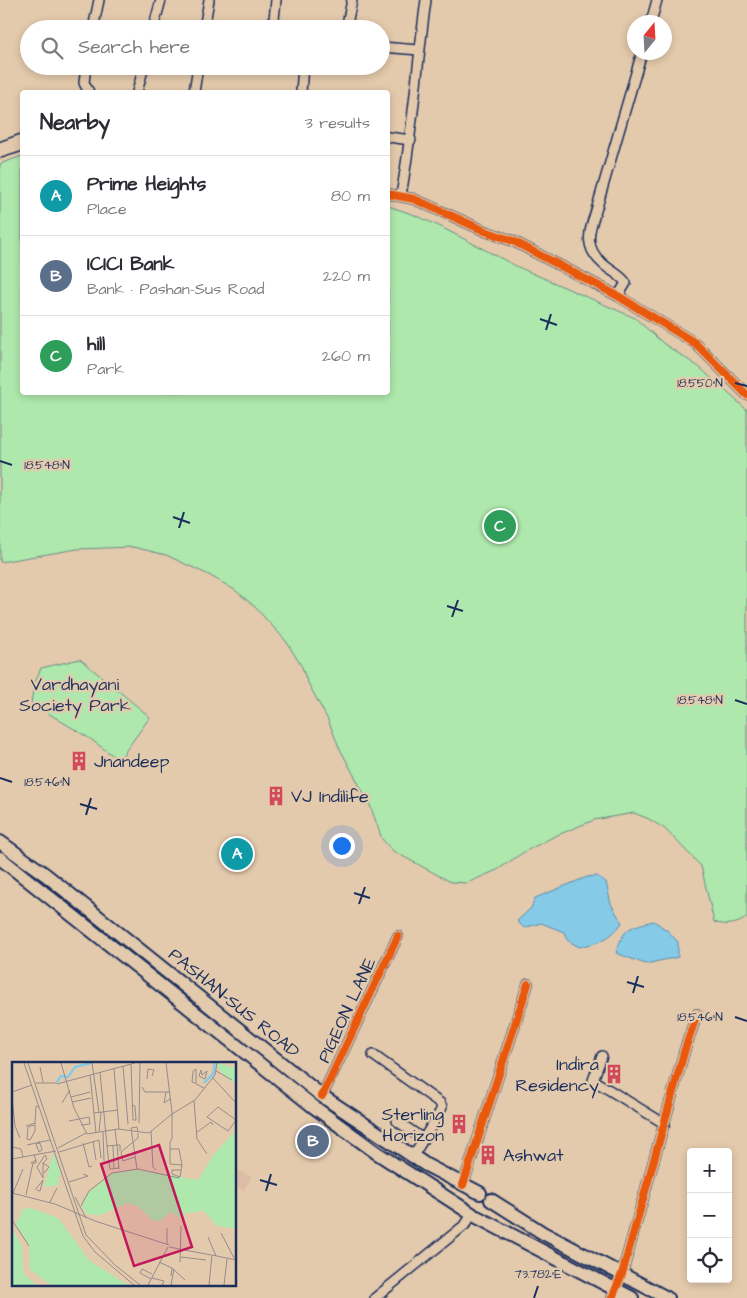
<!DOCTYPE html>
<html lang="en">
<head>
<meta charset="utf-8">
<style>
  :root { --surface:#fff; --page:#f2f2f3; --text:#2b2b33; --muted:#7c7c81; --line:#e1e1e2; --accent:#d93025 }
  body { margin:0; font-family:"Architects Daughter",sans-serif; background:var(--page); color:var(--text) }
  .controls { position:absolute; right:15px; bottom:15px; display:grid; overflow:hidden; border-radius:5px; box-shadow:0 2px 8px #0003 }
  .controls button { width:45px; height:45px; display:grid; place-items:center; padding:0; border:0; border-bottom:1px solid var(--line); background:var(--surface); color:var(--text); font:25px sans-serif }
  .compass { position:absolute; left:627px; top:15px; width:45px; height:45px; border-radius:50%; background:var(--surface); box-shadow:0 2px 8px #0003; rotate:18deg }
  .you { position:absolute; left:341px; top:845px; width:18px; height:18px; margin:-12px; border:4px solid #fff; border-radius:50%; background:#1a73e8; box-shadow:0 0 0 8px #1a73e833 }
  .badge { display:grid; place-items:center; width:32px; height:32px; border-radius:50%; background:var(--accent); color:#fff; font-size:16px; font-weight:700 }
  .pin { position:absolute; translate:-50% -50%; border:2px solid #fff; box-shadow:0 1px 5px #0006 }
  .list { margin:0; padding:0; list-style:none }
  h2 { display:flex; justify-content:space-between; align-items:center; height:65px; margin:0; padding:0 20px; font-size:21px }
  h2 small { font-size:16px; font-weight:400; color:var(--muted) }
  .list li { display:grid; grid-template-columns:32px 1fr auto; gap:15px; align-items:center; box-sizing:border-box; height:80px; padding:0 20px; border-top:1px solid var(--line) }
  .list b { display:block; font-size:19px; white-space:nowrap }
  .list p { margin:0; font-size:16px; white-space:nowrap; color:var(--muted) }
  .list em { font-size:16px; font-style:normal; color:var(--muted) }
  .icon { flex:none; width:28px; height:28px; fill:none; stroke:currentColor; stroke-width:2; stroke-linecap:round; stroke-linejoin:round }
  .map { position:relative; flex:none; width:747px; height:1298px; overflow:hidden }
  .search { position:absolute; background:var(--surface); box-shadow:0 2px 8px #0003; left:20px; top:20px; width:370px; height:55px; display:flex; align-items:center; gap:12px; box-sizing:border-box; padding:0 18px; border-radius:28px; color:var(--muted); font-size:19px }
  .panel { position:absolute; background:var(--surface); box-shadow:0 2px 8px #0003; left:20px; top:90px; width:370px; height:305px; border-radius:5px }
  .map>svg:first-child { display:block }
  .built { fill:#dcbca4 }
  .green { fill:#aee8ac; stroke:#648c85 }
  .water { fill:#85cae7; stroke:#5b8cb0 }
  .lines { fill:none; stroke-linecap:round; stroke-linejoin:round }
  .minor-casing { stroke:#1b2f5e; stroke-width:12 }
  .secondary-casing { stroke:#1b2f5e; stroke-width:16 }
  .minor { stroke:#e4caac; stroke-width:9 }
  .secondary { stroke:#e4caac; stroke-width:12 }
  .cycleway-casing { stroke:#e4caac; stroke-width:11 }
  .cycleway { stroke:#e8590c; stroke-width:8 }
  .ticks { fill:none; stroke:#1b2f5e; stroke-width:2 }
  .labels { text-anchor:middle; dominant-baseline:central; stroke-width:4.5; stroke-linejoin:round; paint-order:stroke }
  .park-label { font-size:18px; fill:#223862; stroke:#e4caac }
  .poi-label { font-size:18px; fill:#1b2f5e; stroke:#e4caac; text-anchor:start }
  .street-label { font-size:18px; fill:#1b2f5e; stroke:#e4caac }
  .inset-river { fill:none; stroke:#85cae7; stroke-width:2.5 }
  .inset-road { fill:none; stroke:#948c8d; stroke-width:1 }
  .view { fill:#c2185b; fill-opacity:0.15; stroke:#c2185b; stroke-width:2.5 }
  .inset-edge { fill:none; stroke:#1b2f5e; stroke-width:2.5 }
  .ticks-label { font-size:12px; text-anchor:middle; fill:#1b2f5e; stroke:#e4caac; stroke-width:4.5; stroke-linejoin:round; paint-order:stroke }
</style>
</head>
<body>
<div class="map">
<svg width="747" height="1298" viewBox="0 0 747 1298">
  <rect width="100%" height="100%" fill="#e4caac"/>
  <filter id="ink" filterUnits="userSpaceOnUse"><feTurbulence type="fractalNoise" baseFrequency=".02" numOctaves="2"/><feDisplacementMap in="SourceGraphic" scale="10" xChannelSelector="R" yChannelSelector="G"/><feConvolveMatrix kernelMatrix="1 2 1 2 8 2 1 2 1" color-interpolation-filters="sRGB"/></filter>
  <g filter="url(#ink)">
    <path class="built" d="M235,1169L251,1177L244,1190L235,1186Z"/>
    <g class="green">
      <path d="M22,156V392H388V206L412,214L439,226L518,267L635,318L664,344L699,367L747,410V917C738,925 725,926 714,922L701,866L665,829L649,819L634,813L594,820L555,836L524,852L497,870L467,883L451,882L393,851L382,839L370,805L339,747L328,720L307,681L302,667L286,641L254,606L235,590L209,575L166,555L133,547L77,549L0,562V164Z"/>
      <path d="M80,659L150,717L119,760L89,738L31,703L34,685L41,668Z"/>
    </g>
    <g class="water">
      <path d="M597,876L606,882L611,904L622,923C610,939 599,943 579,947L567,940L564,932L541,923L524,928L517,921L531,908L535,898L587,877Z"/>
      <path d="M654,921L668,931L678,942V957L645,964L616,953C624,927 629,927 654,921Z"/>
    </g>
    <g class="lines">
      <defs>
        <g id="minor">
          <path d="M651,22L657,0"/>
          <path d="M93,29L99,0"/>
          <path d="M153,29L161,0"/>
          <path d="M204,29L209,0"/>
          <path d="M273,29L276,0"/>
          <path d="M346,29L352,0"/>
          <path d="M381,47L419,50"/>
          <path d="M86,66L84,83L89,92"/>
          <path d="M137,92L144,66"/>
          <path d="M194,92L198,66"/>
          <path d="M301,92L303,66"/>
          <path d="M388,137L411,140"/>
          <path d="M0,147L22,139"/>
          <path d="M0,153L22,146"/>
          <path d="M388,194L414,199L485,231L513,241L618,296L695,343L747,395"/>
          <path d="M401,195C413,130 417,65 426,0"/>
          <path d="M618,296L626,283C620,274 610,271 602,263C585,248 588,233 595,214L642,52"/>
          <path d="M373,1055L440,1103L442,1107L440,1112L413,1156"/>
          <path d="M602,1056L593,1080L665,1124"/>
          <path d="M322,1096L398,936"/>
          <path d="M397,1121L423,1139"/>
          <path d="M463,1185L528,984"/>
          <path d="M375,1298L466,1224L472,1214"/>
          <path d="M612,1298L622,1274L685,1049L697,1014"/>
        </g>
        <g id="secondary">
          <path d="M0,842L46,875L322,1096L426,1165L480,1193"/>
          <path d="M0,858L314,1107L377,1153L472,1214"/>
          <path d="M491,1200L543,1233L667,1298"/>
          <path d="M477,1217L632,1298"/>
        </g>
      </defs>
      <use href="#minor" class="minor-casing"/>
      <use href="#secondary" class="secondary-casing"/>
      <use href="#minor" class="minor"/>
      <use href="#secondary" class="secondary"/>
      <defs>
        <g id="cycleway">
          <path d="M388,194L414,199L485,231L513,241L618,296L695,343L747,395"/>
          <path d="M322,1096L398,936"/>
          <path d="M463,1185L528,984"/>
          <path d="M612,1298L622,1274L685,1049L697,1014"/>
        </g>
      </defs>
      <use href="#cycleway" class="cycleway-casing"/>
      <use href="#cycleway" class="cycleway"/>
    </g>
  </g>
  <path class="ticks" d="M540,319L557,325M546,330L551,314M735,383L747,386M0,461L12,465M173,517L190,523M179,528L184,512M447,606L463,611M452,617L458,600M735,700L747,704M0,778L12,782M80,804L97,809M86,815L91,798M354,893L370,898M359,904L365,887M627,982L644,987M633,993L638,976M735,1017L747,1021M260,1180L277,1185M266,1191L271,1174M534,1298L538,1286"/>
  <defs>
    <symbol id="building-bare" viewBox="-9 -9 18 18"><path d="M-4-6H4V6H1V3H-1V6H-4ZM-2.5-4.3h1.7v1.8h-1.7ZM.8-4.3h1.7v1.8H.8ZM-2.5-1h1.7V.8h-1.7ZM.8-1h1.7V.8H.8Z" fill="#d1495b" stroke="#e4caac" stroke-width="2.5" paint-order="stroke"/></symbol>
  </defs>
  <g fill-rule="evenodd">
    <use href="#building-bare" x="65" y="747" width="28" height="28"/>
    <use href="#building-bare" x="262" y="782" width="28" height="28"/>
    <use href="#building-bare" x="600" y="1060" width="28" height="28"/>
    <use href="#building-bare" x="445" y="1110" width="28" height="28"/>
    <use href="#building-bare" x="474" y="1141" width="28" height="28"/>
  </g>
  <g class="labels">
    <g class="park-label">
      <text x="75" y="684">Vardhayani<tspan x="75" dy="21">Society Park</tspan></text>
    </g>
    <g class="poi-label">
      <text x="94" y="761">Jnandeep</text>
      <text x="291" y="796">VJ Indilife</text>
      <text x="599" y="1064" text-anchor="end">Indira<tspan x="599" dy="21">Residency</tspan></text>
      <text x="444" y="1114" text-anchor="end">Sterling<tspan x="444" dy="21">Horizon</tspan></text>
      <text x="503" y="1155">Ashwat</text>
    </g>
    <g class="street-label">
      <text transform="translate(234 1003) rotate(39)">PASHAN-SUS ROAD</text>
      <text transform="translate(347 1010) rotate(-65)">PIGEON LANE</text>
    </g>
  </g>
  <g transform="translate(12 1062)">
    <rect width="224" height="224" fill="#e4caac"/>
    <path d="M205,1L224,6V23L206,7ZM224,68V167L205,164L192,149L174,151L169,156L159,150L148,159L140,158L127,145L116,141L88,153L74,152L70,144L75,132L101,111L126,108L186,118L202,92ZM41,90L49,113L46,114L47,123L32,125ZM19,146L46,156L78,199L116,223H39L18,208L17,184L4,162L11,147ZM0,167L10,184L11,211L24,223H0Z" fill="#aee8ac"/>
    <path class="inset-river" d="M45,20L49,14L56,15L63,5L79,1M192,21L201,12L203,1"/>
    <path class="inset-road" d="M12,1L71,174L83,190L122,223M16,1L74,173L103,203L128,223M49,1L62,46L75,72M80,1L87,50M154,1L160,50V77L158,80V102L170,103L167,87H158M119,3L121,58H124M111,4L116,62M28,5L31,20M102,7L107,67M189,8L190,13L195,9L193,17L187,14ZM204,9L220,18M88,10L95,84M78,13L84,71M200,15L224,41M135,17L136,7L142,8L140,14M24,21H45M183,21L180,20L181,9L184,7V22L192,26M45,22L123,1M130,25L133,30H158M0,30L20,23M154,30L152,41L158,37M59,35L78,30M0,36L3,64L8,76M182,39L185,77L195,92M60,40L79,36M50,41L58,28M120,43L123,44L124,58M206,45L224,58L216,69L195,55ZM82,51L106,48M57,59L77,55L78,62L69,63M127,61L128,1M22,63L16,65L15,77L18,78L23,69V61M14,64L23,61L24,44L27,45M103,68L105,83L95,84L96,94L98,107L107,106M139,69L141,105L144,108M87,70L89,50M91,70L92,99M184,71L199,60L201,63M75,72L106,67L137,71L160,52L183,38L203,13L205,1M27,79L30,87V88L27,90L24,82L28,81M81,79L84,98M71,81L77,105L80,104M15,83L38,78M101,84L102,107M0,85L9,87L11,95M46,86L74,71M47,90L87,78L89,96M22,93L24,98L19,101H24V98M123,95L111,99L109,90L126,76V71M0,97L44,89M31,101V116L25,105L33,93M107,107L105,83H108V89M125,107L119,66L125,65L126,70M169,108H160V112L168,115L170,103M32,111L37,105L31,101L35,97L33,93M57,120L76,114L71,112M23,128L31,118L28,129L25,128M0,131L43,142L83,159L157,183M1,131L11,107M14,133L21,101M63,135L74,156M38,140L45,126M69,144L77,129L100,111L126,107L167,116M0,158L17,184M155,166V182M209,171L222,196M196,175L204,194M157,185L199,193M200,193L224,198M169,195L194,198M147,200L160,206L159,214M168,200L169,164M160,206L173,218M140,216L152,219L150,223M139,217L128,211L130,207L140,212M136,223L156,185M159,223L162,207M197,223L200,193M212,223L215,197"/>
    <path class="view" d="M147,83L180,185L122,204L89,102Z"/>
    <rect width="224" height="224" class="inset-edge"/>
  </g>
  <g class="ticks-label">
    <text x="700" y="387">18.550°N</text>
    <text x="47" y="469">18.548°N</text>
    <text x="700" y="704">18.548°N</text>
    <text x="47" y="786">18.546°N</text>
    <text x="700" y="1021">18.546°N</text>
    <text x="538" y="1278">73.782°E</text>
  </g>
</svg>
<div class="controls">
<button>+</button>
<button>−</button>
<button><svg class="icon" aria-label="locate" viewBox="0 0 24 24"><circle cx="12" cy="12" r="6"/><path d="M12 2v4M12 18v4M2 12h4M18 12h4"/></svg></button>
</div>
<svg class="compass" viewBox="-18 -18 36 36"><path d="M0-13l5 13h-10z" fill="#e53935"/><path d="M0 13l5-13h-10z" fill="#7c7c81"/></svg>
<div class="you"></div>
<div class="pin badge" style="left:237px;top:854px;background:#0f9aa8">A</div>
<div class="pin badge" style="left:313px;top:1141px;background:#5c6f8a">B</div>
<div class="pin badge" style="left:500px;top:526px;background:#2e9e5b">C</div>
<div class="search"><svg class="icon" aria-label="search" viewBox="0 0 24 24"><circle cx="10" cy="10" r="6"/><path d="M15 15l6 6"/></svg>Search here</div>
<section class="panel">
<h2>Nearby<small>3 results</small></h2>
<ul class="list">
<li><span class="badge" style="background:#0f9aa8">A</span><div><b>Prime Heights</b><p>Place</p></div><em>80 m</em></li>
<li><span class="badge" style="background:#5c6f8a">B</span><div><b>ICICI Bank</b><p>Bank · Pashan-Sus Road</p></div><em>220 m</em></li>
<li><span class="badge" style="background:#2e9e5b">C</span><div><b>hill</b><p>Park</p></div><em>260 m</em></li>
</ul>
</section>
</div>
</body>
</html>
